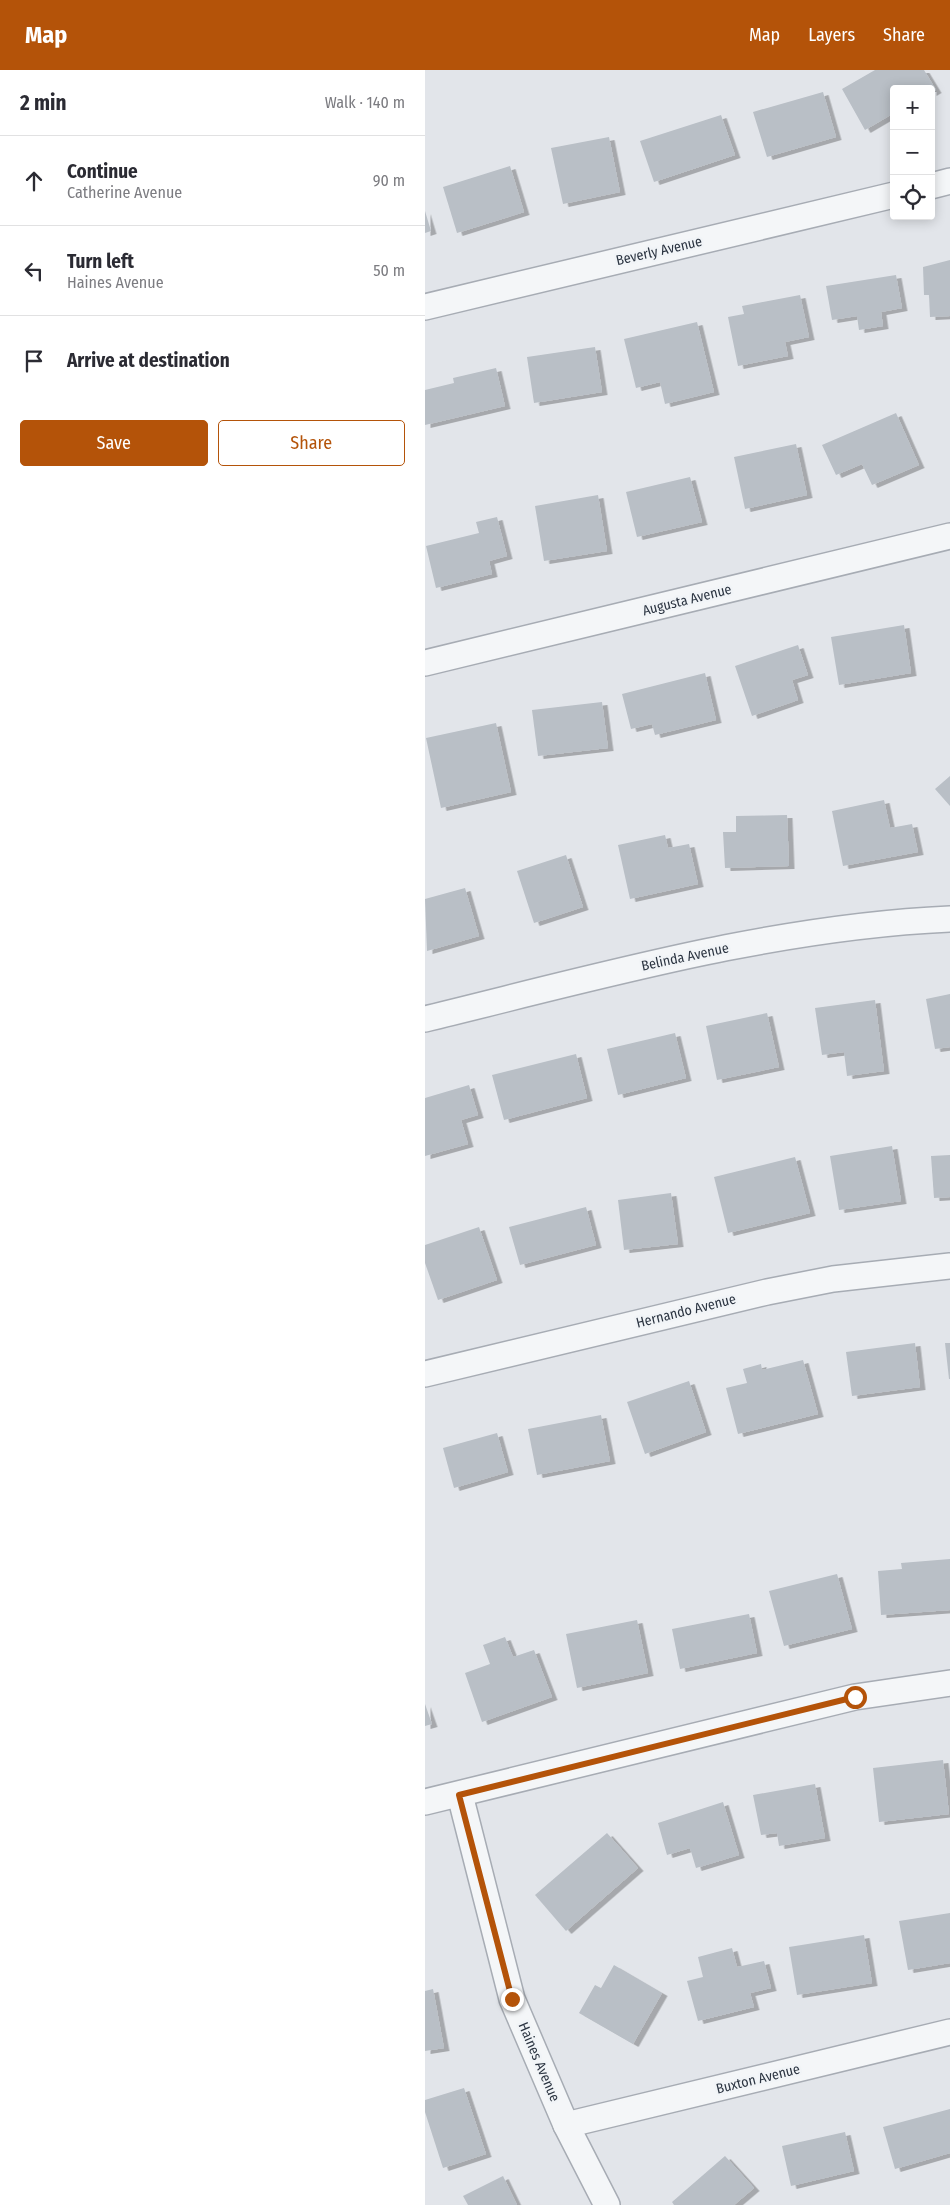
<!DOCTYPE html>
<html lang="en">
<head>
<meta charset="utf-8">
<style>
  :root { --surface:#fff; --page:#f7f7f7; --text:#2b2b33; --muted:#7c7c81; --line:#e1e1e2; --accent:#b45309 }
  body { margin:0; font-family:"Fira Sans Condensed",sans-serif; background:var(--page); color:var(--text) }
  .controls { position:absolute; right:15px; top:15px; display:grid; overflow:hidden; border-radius:5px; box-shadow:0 2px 12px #0003 }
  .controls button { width:45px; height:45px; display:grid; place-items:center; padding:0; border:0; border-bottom:1px solid var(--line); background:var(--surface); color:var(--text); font:25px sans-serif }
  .stop { position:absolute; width:15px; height:15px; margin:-11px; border:4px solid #b45309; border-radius:50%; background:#fff }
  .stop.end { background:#b45309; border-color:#fff; box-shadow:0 1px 5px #0008 }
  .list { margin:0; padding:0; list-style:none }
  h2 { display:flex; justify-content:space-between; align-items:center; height:65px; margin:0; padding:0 20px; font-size:21px }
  h2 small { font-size:16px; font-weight:400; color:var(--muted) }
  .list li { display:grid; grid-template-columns:32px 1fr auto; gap:15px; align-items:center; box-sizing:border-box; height:90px; padding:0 20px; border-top:1px solid var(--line) }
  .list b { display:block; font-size:19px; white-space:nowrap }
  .list p { margin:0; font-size:16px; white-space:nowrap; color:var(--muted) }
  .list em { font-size:16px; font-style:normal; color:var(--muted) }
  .actions { display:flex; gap:10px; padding:15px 20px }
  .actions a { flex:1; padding:11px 0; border:1px solid var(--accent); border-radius:5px; text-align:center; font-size:18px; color:var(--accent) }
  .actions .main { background:var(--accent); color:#fff }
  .icon { flex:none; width:28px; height:28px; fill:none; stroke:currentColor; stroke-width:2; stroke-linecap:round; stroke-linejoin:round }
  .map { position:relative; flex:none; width:525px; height:2135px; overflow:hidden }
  header { display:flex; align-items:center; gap:30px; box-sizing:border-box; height:70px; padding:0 25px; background:var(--accent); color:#fff }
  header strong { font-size:24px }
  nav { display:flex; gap:28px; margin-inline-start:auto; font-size:18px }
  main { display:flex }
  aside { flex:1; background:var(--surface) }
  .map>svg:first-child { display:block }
  .building { fill:#b9bfc6; filter:url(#shadow) }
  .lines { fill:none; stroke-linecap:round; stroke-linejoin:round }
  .street-casing { stroke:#a7acb4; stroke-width:28 }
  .street { stroke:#f4f6f8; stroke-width:25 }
  .route { stroke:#b45309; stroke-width:6 }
  .labels { text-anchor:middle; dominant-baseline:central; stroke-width:5; stroke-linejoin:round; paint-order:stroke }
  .street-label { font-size:14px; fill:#2b3441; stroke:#f1f4f7 }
</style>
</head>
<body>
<header>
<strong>Map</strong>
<nav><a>Map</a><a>Layers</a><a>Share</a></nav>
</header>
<main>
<aside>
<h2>2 min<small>Walk · 140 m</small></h2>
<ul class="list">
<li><svg class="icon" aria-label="ahead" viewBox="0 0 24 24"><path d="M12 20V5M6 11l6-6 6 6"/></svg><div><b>Continue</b><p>Catherine Avenue</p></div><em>90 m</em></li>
<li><svg class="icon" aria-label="left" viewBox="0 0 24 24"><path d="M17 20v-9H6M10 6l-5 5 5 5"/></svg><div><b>Turn left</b><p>Haines Avenue</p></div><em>50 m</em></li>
<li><svg class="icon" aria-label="arrive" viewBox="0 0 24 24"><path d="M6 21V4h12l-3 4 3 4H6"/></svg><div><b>Arrive at destination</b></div></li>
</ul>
<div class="actions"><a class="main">Save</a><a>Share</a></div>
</aside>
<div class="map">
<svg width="525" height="2135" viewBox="0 0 525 2135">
  <defs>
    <filter id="shadow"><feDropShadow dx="5.5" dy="3" stdDeviation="0" flood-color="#0004"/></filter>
  </defs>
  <rect width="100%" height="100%" fill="#e2e5ea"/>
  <g class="building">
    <path d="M450,0H499L511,20L506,23V19H469V43L440,60L417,19Z"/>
    <path d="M398,22L411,67L342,87L328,42Z"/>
    <path d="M296,45L310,85L229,112L215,71Z"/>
    <path d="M184,67L195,122L138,134L126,78Z"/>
    <path d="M85,96L99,142L32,163L18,117Z"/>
    <path d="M0,141L6,161L0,163Z"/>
    <path d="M525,190V246L505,247L504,225H499L498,197Z"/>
    <path d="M471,205L477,238L456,242L458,256L434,260L432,246L407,250L401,216Z"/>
    <path d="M375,225L384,267L360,272L363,286L313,296L303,247L319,244L317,236Z"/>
    <path d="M272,252L289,322L240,334L235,312L211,318L199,269Z"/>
    <path d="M170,277L177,322L109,333L102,287Z"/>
    <path d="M71,298L80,336L0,355V320L29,313L28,308Z"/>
    <path d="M471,343L494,395L447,415L437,394L411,405L397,375Z"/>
    <path d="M371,374L382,425L320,439L309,387Z"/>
    <path d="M265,407L277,452L212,467L201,422Z"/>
    <path d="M173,425L182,481L119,491L110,436Z"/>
    <path d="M72,447L82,486L64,491L67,504L11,518L1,476L54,463L51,452Z"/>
    <path d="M479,555L486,603L414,615L406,567Z"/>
    <path d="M373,575L383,605L367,610L373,630L327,646L310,596Z"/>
    <path d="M280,603L291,650L230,665L227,654L206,659L197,624Z"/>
    <path d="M177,632L183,678L113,686L107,640Z"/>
    <path d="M71,653L86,722L16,738L1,668Z"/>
    <path d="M525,706V736L510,719Z"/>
    <path d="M459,730L465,758L487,754L493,782L418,796L407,741Z"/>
    <path d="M362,745L364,796L300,798L298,762H311V746Z"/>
    <path d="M240,765L243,778L264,774L273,814L205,829L193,775Z"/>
    <path d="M141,785L158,837L109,853L92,801Z"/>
    <path d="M40,818L54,866L2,881L0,829Z"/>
    <path d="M525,924V977L510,979L501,929Z"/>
    <path d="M450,930L459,1001L422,1006L419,982L397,985L390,938Z"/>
    <path d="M342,943L354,997L292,1010L281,956Z"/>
    <path d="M250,963L261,1008L193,1025L182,979Z"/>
    <path d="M151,984L162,1028L79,1050L67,1005Z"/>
    <path d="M44,1015L53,1045L36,1050L43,1074L0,1086V1028Z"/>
    <path d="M467,1076L476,1131L414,1140L405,1086Z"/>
    <path d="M525,1085V1127L509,1128L506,1086Z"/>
    <path d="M370,1087L385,1143L303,1163L289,1107Z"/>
    <path d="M246,1123L253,1174L199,1180L193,1130Z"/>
    <path d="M161,1137L171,1175L95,1195L84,1157Z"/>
    <path d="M54,1157L72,1210L13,1230L0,1193V1175Z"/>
    <path d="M490,1273L495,1317L427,1326L421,1282Z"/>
    <path d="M520,1273H525V1309H524Z"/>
    <path d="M378,1290L393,1344L313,1364L301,1318L322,1313L318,1299L336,1294L337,1300Z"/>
    <path d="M264,1311L281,1362L220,1384L202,1332Z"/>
    <path d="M176,1345L185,1391L112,1405L103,1359Z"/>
    <path d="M72,1363L83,1402L29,1418L18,1378Z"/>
    <path d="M525,1489V1540L456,1545L453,1501L477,1499L476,1493Z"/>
    <path d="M412,1504L427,1559L359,1576L344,1521Z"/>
    <path d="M324,1544L332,1583L255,1599L247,1559Z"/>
    <path d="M212,1550L223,1603L152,1618L141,1564Z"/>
    <path d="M80,1567L88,1587L109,1580L127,1627L57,1652L40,1603L65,1594L58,1575Z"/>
    <path d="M0,1634L7,1654L0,1656Z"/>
    <path d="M518,1690L524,1744L454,1752L448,1698Z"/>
    <path d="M390,1714L400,1768L354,1776L352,1763L336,1765L328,1725Z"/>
    <path d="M298,1732L314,1785L271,1798L265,1778L242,1785L233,1753Z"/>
    <path d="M182,1763L213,1798L141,1861L110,1825Z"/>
    <path d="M525,1843V1893L483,1900L474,1851Z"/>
    <path d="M439,1865L447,1913L372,1925L364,1877Z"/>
    <path d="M307,1878L312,1897L339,1891L346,1918L325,1923L329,1937L273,1951L262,1911L278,1907L273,1887Z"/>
    <path d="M189,1895L237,1923L208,1974L154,1943L170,1915L176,1918Z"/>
    <path d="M8,1919L19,1978L0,1981V1921Z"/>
    <path d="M39,2018L61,2084L18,2098L0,2042V2030Z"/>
    <path d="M525,2039V2083L470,2099L458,2057Z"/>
    <path d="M420,2062L429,2101L366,2116L357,2076Z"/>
    <path d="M300,2086L329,2118L309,2135H249L247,2132Z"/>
    <path d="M78,2106L92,2135H43L38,2126Z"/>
  </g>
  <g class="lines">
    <defs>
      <g id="street">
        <path d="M506,116L525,111"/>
        <path d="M0,237L469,125"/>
        <path d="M0,593L525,466"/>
        <path d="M0,949C173,907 346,857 525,849"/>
        <path d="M0,1304L342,1222L408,1209L525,1196"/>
        <path d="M35,1725L87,1929L141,2055L182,2135"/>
        <path d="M0,1732L430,1627L525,1613"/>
        <path d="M141,2055L525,1962"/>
      </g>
    </defs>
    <use href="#street" class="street-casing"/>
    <use href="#street" class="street"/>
  </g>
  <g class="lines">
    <path class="route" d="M87,1929L34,1725L430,1627"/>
  </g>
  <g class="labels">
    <g class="street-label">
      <text transform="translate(234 181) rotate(-13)">Beverly Avenue</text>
      <text transform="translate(262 530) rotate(-14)">Augusta Avenue</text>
      <text transform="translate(260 887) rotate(-12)">Belinda Avenue</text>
      <text transform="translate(261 1241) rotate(-14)">Hernando Avenue</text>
      <text transform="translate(114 1992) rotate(67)">Haines Avenue</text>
      <text transform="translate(333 2009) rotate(-14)">Buxton Avenue</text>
    </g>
  </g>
</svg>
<div class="controls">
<button>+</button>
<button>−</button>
<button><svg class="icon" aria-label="locate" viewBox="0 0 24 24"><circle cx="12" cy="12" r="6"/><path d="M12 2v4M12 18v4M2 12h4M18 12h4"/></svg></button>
</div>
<div class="stop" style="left:430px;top:1627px"></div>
<div class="stop end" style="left:87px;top:1929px"></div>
</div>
</main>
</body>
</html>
